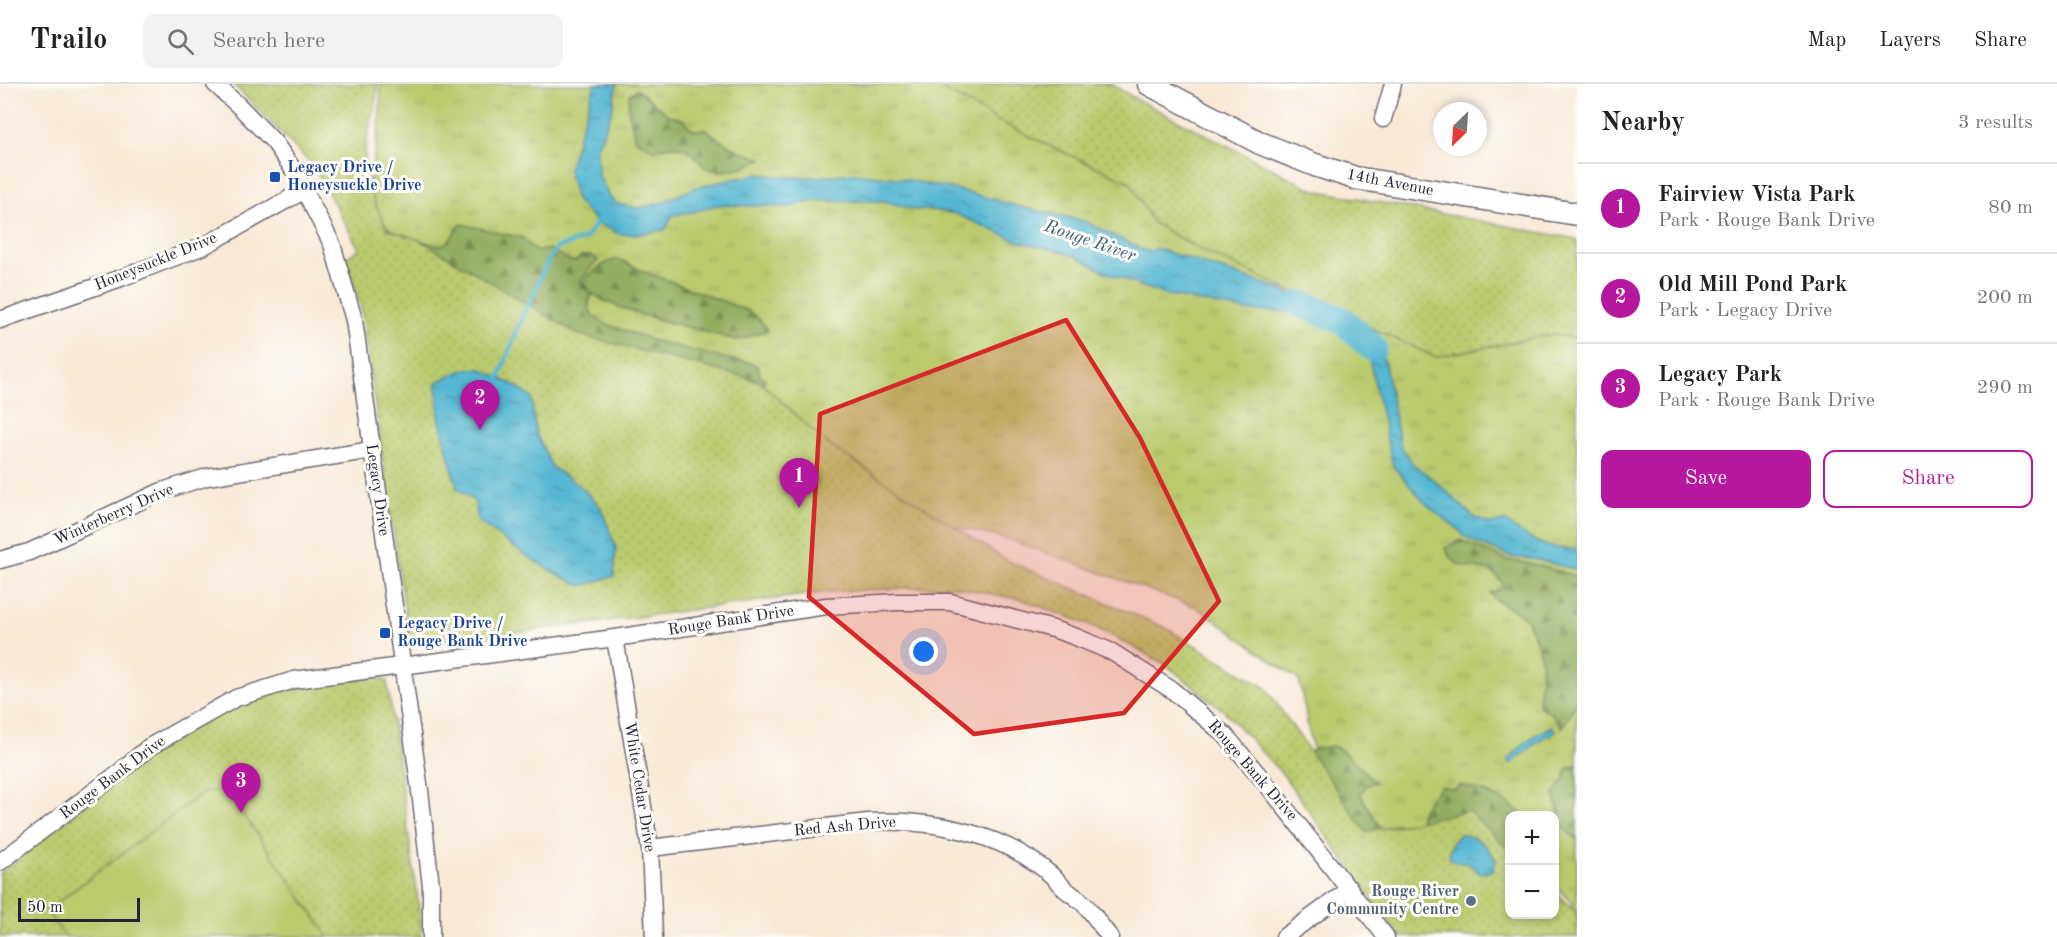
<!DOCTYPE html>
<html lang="en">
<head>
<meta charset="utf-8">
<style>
  :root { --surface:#fff; --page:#f2f2f2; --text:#222; --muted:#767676; --line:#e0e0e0; --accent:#b5179e }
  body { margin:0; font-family:"Old Standard TT",serif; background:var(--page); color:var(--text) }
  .controls { position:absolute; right:18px; bottom:18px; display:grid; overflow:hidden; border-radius:12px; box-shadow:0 3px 9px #0003 }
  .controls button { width:54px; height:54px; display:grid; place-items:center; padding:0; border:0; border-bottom:2px solid var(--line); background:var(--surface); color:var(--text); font:30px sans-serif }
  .compass { position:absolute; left:1433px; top:18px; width:54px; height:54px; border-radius:50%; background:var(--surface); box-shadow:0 3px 9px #0003; rotate:205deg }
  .scale { position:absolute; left:18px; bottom:15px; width:122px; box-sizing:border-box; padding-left:6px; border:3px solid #22223b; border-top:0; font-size:16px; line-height:21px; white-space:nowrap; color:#22223b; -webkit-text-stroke:4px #fdfcf7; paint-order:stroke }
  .you { position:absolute; left:924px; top:568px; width:21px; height:21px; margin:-15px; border:4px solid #fff; border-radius:50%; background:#1a73e8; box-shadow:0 0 0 9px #1a73e833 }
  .badge { display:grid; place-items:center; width:39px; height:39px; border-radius:50%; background:var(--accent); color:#fff; font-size:20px; font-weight:700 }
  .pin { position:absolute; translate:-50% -50px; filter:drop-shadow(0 2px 3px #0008) }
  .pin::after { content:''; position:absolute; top:32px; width:21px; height:18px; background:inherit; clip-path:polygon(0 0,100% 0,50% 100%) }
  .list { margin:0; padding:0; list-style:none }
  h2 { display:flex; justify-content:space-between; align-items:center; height:78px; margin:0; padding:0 24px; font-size:26px }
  h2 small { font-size:20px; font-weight:400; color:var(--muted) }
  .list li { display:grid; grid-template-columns:39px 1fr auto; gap:18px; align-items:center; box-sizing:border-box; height:90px; padding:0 24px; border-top:2px solid var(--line) }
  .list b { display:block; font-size:22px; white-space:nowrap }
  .list p { margin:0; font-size:20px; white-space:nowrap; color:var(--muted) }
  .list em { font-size:20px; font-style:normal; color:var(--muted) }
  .actions { display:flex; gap:12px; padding:18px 24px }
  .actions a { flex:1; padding:14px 0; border:2px solid var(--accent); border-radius:12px; text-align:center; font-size:21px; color:var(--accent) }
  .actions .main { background:var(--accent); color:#fff }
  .icon { flex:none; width:33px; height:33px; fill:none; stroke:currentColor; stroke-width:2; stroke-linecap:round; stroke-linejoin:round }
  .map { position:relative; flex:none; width:1577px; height:853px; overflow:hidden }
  header { display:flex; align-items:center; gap:36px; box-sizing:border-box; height:84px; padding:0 30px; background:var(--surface); border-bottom:2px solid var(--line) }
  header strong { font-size:28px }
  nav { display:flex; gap:33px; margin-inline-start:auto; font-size:21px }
  .search { width:420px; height:54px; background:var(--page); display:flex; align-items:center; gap:15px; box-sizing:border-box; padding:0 21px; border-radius:12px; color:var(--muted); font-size:22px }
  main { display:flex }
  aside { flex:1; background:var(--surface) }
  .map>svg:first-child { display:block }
  .grass { fill:url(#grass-tufts); stroke:#6e7654; stroke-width:1.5 }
  .forest { fill:url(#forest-firs); stroke:#5a684e; stroke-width:1.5 }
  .park { fill:url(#park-dots); stroke:#6e7654; stroke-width:1.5 }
  .pitch { fill:#baca6d; stroke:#6e7654; stroke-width:1.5 }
  .water { fill:url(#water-ripples); stroke:#3b6c86; stroke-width:1.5 }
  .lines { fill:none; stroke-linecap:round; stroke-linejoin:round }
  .stream { stroke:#54b7d2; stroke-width:4.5 }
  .river { stroke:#54b7d2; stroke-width:28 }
  .street-casing { stroke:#6d6872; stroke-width:19 }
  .secondary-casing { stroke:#6d6872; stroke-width:25 }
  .street { stroke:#fff; stroke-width:16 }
  .secondary { stroke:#fff; stroke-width:22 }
  .marked { fill:#d62828; fill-opacity:0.2; stroke:#d62828; stroke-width:4.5; stroke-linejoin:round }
  .transit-dot { fill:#1a4fb4; stroke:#fdfcf7; stroke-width:2 }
  .service-dot { fill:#5c6f8a; stroke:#fdfcf7; stroke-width:2 }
  .labels { text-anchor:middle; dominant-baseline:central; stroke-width:6; stroke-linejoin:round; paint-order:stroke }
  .transit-label { font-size:16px; font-weight:bold; fill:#164399; stroke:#fdfcf7; text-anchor:start }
  .street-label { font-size:16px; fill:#22223b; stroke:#fdfcf7 }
  .service-label { font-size:16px; font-weight:bold; fill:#4e5e75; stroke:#fdfcf7; text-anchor:end }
  .water-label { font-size:18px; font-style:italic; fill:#365e77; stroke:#fdfcf7 }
</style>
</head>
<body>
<header>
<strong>Trailo</strong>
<div class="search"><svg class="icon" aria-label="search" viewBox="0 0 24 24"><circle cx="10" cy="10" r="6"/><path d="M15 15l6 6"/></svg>Search here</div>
<nav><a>Map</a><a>Layers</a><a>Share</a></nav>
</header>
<main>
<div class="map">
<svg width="1577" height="853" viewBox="0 0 1577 853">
  <defs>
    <pattern id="grass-tufts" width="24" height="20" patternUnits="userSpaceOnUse" patternTransform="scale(1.5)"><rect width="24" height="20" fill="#baca6d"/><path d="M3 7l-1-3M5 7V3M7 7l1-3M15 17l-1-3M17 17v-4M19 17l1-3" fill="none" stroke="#a0ad5f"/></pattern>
    <pattern id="forest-firs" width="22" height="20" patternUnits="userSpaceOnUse" patternTransform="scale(1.5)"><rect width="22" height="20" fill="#93ae60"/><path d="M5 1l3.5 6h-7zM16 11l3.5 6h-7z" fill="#788d50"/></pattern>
    <pattern id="park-dots" width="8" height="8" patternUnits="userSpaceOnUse" patternTransform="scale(1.5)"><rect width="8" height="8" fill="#baca6d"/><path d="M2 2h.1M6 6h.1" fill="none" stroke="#a0ad5f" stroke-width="1.8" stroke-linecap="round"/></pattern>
    <pattern id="water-ripples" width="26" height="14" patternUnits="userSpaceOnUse" patternTransform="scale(1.5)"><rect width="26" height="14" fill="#54b7d2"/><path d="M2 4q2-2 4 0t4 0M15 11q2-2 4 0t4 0" fill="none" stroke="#4594ac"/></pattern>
  </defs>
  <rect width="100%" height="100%" fill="#fdfcf7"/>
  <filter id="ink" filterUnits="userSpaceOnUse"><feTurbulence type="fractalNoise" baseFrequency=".0167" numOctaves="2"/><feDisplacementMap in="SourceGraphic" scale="12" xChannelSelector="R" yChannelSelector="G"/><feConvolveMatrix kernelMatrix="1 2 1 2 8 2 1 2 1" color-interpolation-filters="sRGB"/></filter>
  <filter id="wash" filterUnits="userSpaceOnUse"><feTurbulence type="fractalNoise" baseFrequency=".008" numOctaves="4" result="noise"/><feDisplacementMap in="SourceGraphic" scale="24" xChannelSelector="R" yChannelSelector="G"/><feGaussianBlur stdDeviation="1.35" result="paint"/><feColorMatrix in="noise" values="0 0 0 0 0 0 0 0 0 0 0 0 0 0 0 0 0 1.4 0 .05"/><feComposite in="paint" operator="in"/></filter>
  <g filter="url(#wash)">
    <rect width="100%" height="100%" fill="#f8e9d7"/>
    <path class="grass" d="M381,0H1020L1577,203V853L1550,848L1573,819L1555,802L1554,732H1510L1401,773L1312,662L1299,596L1196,523L1007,455L782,402L602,279L365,129L379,43Z"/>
    <g class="forest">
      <path d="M637,5L667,30L684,36L689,43L695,46L707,45C721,60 743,69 762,75C748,81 728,90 712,86C702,84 700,77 694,71C684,60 667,61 654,66L635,55L628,24L630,10Z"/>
      <path d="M341,70L365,79L369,107L386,146L439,162L447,159L461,140L523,154L536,168L549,165L570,177H576L581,172H593L598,177L592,182L580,198L592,211C573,240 637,247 652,256C677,262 702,269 728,275C740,278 749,275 759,284V290L765,296L761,303L800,338L799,345L792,352L798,360L811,372L819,382V397L804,421L788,429L772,447L739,444L708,432L630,386L604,363L574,315L543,284L492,263L436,253L406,235L323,79Z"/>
      <path d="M618,175L643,187L748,227L758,234L767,246L743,255L735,256C703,245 599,227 582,200C593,187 601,179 618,175Z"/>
      <path d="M1460,456L1507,476L1533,480L1577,492V618L1562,644L1551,629L1544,626L1538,620C1541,593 1546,570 1531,546C1529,542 1527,536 1524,533C1515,524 1496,520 1490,509L1497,507L1504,501C1500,496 1495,489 1489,487C1467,479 1458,490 1445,464Z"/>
      <path d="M1333,662L1344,668L1375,698L1367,701L1360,710L1379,741L1383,745L1396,740L1411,741L1420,738C1417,725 1433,712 1441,702L1454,705L1460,701C1482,706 1506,715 1522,731L1510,732L1509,768L1369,752L1307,670L1313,665Z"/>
      <path d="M1576,681L1577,756C1555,738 1562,733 1554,710L1564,696L1567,685Z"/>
    </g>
    <g class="park">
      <path d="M233,0H378C376,24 367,46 365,69C363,96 376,122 387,145L420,156L579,251L759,297L826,359L1006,476L1164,543L1265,603L1366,748L1468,727L1509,766L1510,830H1554L1555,808L1577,829V853H1399L1284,692L1224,627L1165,580L1095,543L1023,516L951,502L828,508L484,553L414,560L408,549L361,224L346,174L359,165L314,83Z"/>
      <path d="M934,0H1111L1138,16L1314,106L1577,155V255L1554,250L1435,273L1195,163L1153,139L1130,98L1054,64L999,37Z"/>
      <path d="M374,593L387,597L422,846L421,853H0V789L152,668L234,619L284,606Z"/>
    </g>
    <path class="pitch" d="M227,707L329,853H66L46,827L204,708Z"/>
    <g class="water">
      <path d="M595,0H617L612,27L597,63L598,89L609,113L618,120L638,124L658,120L697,103L758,90L786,93H816L852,89L897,94L959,106L1025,124L1084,137L1143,166L1150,168L1156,164L1280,205L1376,255L1385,280L1400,361L1412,379L1434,396L1474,433L1490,440L1505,437C1530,456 1545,466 1577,465V486L1533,475L1511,473L1477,459L1464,452L1457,444L1439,431L1424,418L1393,382L1369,274L1355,255L1329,240L1291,228L1248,227L1162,210L1103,187L1074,171L1018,157L956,130L935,126H916L884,117H814L787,123L716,121L697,127L673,131L665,146L639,150H619L597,139L576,116L568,86Z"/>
      <path d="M465,285H481L514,301L532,314L535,347L552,383L581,403L600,422L616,463L614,492L582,502C544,486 512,462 478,437L475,418L457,404L439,333L437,298Z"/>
      <path d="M1551,642L1556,647L1550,653L1547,651L1544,653L1512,679H1509L1507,677L1529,655Z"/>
      <path d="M1460,750C1479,754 1486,759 1496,776L1493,786C1480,792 1476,788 1468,778H1456L1449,773L1452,758Z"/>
    </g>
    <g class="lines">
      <path class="stream" d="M499,294L519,241L550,173L557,164L586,154L599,135"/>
      <path class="river" d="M1301,220L1342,236L1373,264"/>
    </g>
  </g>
  <g filter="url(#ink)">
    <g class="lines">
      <defs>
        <g id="street">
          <path d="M215,0L240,23L274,58L295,88L332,160L354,236L420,707L431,802V853"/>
          <path d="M1383,35L1393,0"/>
          <path d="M0,236L121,194L204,162L305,106"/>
          <path d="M0,476L29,468L49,459L162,407L207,393L372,366"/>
          <path d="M615,554L650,764L654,853"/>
          <path d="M650,764L868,738C931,735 1001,748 1050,790C1056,795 1060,801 1066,806C1072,811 1079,815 1084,820C1094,830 1101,843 1110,853"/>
          <path d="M0,778L121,687L149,663L236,614L294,596L615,554L826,522L898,518H950L1053,545L1076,553L1112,568L1172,606L1225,651L1268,702L1386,853"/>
          <path d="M1284,853L1350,805"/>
        </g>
        <path id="secondary" d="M1149,0L1260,59L1315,81L1355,94L1577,130"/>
      </defs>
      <use href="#street" class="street-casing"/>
      <use href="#secondary" class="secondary-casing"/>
      <use href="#street" class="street"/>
      <use href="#secondary" class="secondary"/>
    </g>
  </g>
  <path class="marked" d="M1066,236L1140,354L1219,517L1124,629L974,650L809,513L820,330Z"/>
  <g class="transit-dot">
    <rect x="269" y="87" width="12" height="12" rx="3"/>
    <rect x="379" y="543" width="12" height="12" rx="3"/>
  </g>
  <circle class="service-dot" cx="1471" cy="817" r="6"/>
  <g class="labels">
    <g class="transit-label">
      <text x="287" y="84">Legacy Drive /<tspan x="287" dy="18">Honeysuckle Drive</tspan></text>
      <text x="397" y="540">Legacy Drive /<tspan x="397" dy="18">Rouge Bank Drive</tspan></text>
    </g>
    <g class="street-label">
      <text transform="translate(1390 99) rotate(11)">14th Avenue</text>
      <text transform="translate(156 178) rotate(-22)">Honeysuckle Drive</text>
      <text transform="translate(377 406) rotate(82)">Legacy Drive</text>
      <text transform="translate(114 431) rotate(-24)">Winterberry Drive</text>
      <text transform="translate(731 537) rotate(-9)">Rouge Bank Drive</text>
      <text transform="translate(1252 687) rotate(49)">Rouge Bank Drive</text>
      <text transform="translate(113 694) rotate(-37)">Rouge Bank Drive</text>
      <text transform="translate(639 703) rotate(81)">White Cedar Drive</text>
      <text transform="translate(845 743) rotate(-5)">Red Ash Drive</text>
    </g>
    <g class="service-label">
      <text x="1459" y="808">Rouge River<tspan x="1459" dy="18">Community Centre</tspan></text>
    </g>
    <g class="water-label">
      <text transform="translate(1090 157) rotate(19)">Rouge River</text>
    </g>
  </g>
</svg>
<div class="controls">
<button>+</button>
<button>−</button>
</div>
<svg class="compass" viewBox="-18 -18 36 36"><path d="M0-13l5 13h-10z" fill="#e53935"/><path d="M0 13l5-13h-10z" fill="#767676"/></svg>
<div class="scale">50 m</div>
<div class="you"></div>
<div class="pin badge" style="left:799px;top:424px">1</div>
<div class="pin badge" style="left:480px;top:346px">2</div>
<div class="pin badge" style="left:241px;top:729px">3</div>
</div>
<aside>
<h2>Nearby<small>3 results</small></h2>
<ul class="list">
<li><span class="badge">1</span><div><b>Fairview Vista Park</b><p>Park · Rouge Bank Drive</p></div><em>80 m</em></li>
<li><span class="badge">2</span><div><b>Old Mill Pond Park</b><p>Park · Legacy Drive</p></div><em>200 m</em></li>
<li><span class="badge">3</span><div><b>Legacy Park</b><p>Park · Rouge Bank Drive</p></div><em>290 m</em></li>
</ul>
<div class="actions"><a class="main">Save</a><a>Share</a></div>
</aside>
</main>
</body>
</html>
